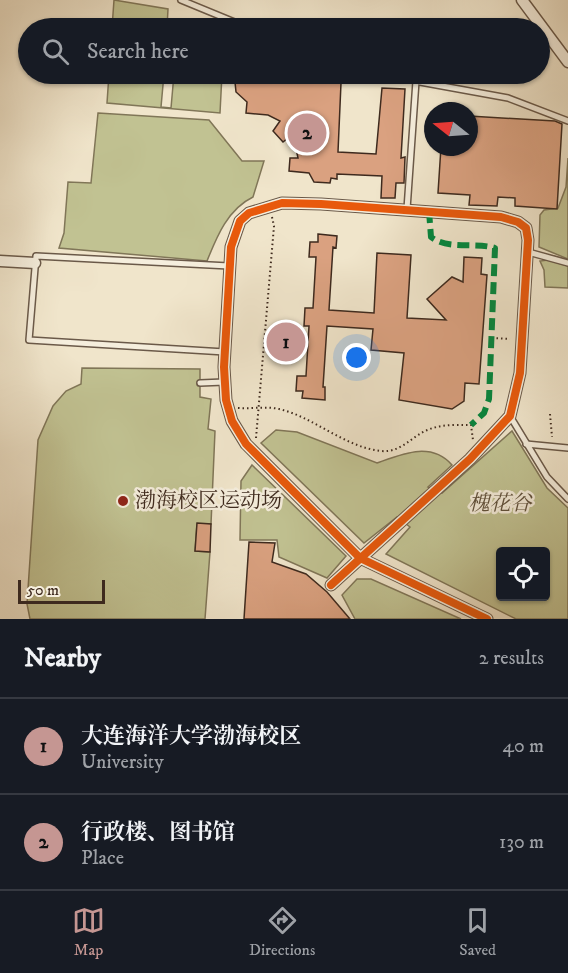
<!DOCTYPE html>
<html lang="en">
<head>
<meta charset="utf-8">
<style>
  :root { --surface:#171b24; --page:#20242c; --text:#f1f3f6; --muted:#9ea1a6; --line:#363941; --accent:#c59692 }
  body { margin:0; font-family:"IM FELL DW Pica","Noto Serif SC",serif; background:var(--page); color:var(--text) }
  .controls { position:absolute; right:18px; bottom:18px; display:grid; overflow:hidden; border-radius:6px; box-shadow:0 2px 4px #0004 }
  .controls button { width:54px; height:54px; display:grid; place-items:center; padding:0; border:0; border-bottom:2px solid var(--line); background:var(--surface); color:var(--text); font:30px sans-serif }
  .compass { position:absolute; left:424px; top:102px; width:54px; height:54px; border-radius:50%; background:var(--surface); box-shadow:0 2px 4px #0004; rotate:287deg }
  .scale { position:absolute; left:18px; bottom:15px; width:87px; box-sizing:border-box; padding-left:6px; border:3px solid #3e2a1e; border-top:0; font-size:16px; line-height:21px; white-space:nowrap; color:#3e2a1e; -webkit-text-stroke:4px #f5eedd; paint-order:stroke }
  .you { position:absolute; left:357px; top:358px; width:21px; height:21px; margin:-15px; border:4px solid #fff; border-radius:50%; background:#1a73e8; box-shadow:0 0 0 9px #1a73e833 }
  .badge { display:grid; place-items:center; width:39px; height:39px; border-radius:50%; background:var(--accent); color:#111; font-size:20px; font-weight:700 }
  .pin { position:absolute; translate:-50% -50%; border:3px solid #fff; box-shadow:0 2px 6px #0006 }
  .list { margin:0; padding:0; list-style:none }
  h2 { display:flex; justify-content:space-between; align-items:center; height:78px; margin:0; padding:0 24px; font-size:26px }
  h2 small { font-size:20px; font-weight:400; color:var(--muted) }
  .list li { display:grid; grid-template-columns:39px 1fr auto; gap:18px; align-items:center; box-sizing:border-box; height:96px; padding:0 24px; border-top:2px solid var(--line) }
  .list b { display:block; font-size:22px; white-space:nowrap }
  .list p { margin:0; font-size:20px; white-space:nowrap; color:var(--muted) }
  .list em { font-size:20px; font-style:normal; color:var(--muted) }
  .icon { flex:none; width:33px; height:33px; fill:none; stroke:currentColor; stroke-width:2; stroke-linecap:round; stroke-linejoin:round }
  .map { position:relative; flex:none; width:568px; height:619px; overflow:hidden }
  .search { position:absolute; background:var(--surface); box-shadow:0 2px 4px #0004; left:18px; right:18px; top:18px; height:66px; display:flex; align-items:center; gap:15px; box-sizing:border-box; padding:0 21px; border-radius:33px; color:var(--muted); font-size:22px }
  .sheet { height:270px; background:var(--surface) }
  nav { display:flex; justify-content:space-around; align-items:center; box-sizing:border-box; height:84px; border-top:2px solid var(--line); background:var(--surface); font-size:16px; color:var(--muted) }
  nav a { display:grid; justify-items:center; gap:3px }
  nav .on { color:var(--accent) }
  .map>svg:first-child { display:block }
  .green { fill:#c1c292; stroke:#807658; stroke-width:1.5; fill-rule:evenodd }
  .building { fill:#daa180; stroke:#3e2a1e; stroke-width:1.5 }
  .lines { fill:none; stroke-linecap:round; stroke-linejoin:round }
  .lane-casing { stroke:#6a5949; stroke-width:8 }
  .street-casing { stroke:#6a5949; stroke-width:13 }
  .path { stroke:#3e2a1e; stroke-width:2; stroke-dasharray:1.5 3; stroke-linecap:butt }
  .lane { stroke:#f5eedd; stroke-width:5 }
  .street { stroke:#f5eedd; stroke-width:10 }
  .quiet { stroke:#00873e; stroke-width:6; stroke-dasharray:12 6; stroke-linecap:butt }
  .cycleway-casing { stroke:#f5eedd; stroke-width:11 }
  .cycleway { stroke:#e8590c; stroke-width:8 }
  .poi-dot { fill:#8f2418; stroke:#f5eedd; stroke-width:2 }
  .labels { text-anchor:middle; dominant-baseline:central; stroke-width:5; stroke-linejoin:round; paint-order:stroke }
  .poi-label { font-size:21px; fill:#3e2a1e; stroke:#f5eedd; text-anchor:start }
  .park-label { font-size:21px; font-style:italic; fill:#5f503b; stroke:#f5eedd }
</style>
</head>
<body>
<div class="map">
<svg width="568" height="619" viewBox="0 0 568 619">
  <rect width="100%" height="100%" fill="#f0e5cb"/>
  <filter id="stains"><feTurbulence type="fractalNoise" baseFrequency=".00333" numOctaves="4"/><feColorMatrix values="0 0 0 0 .2 0 0 0 0 .09 0 0 0 0 .02 0 0 0 .5 -.17"/></filter>
  <radialGradient id="worn" r=".72"><stop offset=".6" stop-color="#630" stop-opacity="0"/><stop offset="1" stop-color="#630" stop-opacity=".3"/></radialGradient>
  <g class="green">
    <path d="M114,0L168,9L167,28H112Z"/>
    <path d="M109,74H164L161,107L171,108L174,74H222L220,113L107,103Z"/>
    <path d="M98,113L209,120L242,161H264L253,197C228,209 217,236 207,261L59,248L64,233L68,182L91,183Z"/>
    <path d="M568,158V259L539,247L540,215L544,210L558,208L566,187Z"/>
    <path d="M548,260L568,266V288L545,287L544,270L540,261Z"/>
    <path d="M82,368L200,369V397L211,399L208,429L215,431L211,524H197L195,551L210,552L205,619H30L27,604L38,440L53,406L66,391L81,384Z"/>
    <path d="M276,430L297,432L377,463C402,454 431,441 452,465L428,487L442,493L512,431L547,488L568,508V619H516L386,554L410,527L397,517L364,543L261,443ZM500,552H546V596H500Z"/>
    <path d="M252,465L346,556L327,578L279,557L277,540H240L241,481Z"/>
    <path d="M357,579H371L461,619H355L342,595Z"/>
  </g>
  <g class="building">
    <path d="M237,74H328L330,79L341,83L338,152L376,154L382,88L405,89L401,158L405,157L404,183H396L395,198H381L382,176L337,174V179L331,178L330,183L314,182L309,173L289,171L290,158H298L293,134L283,142L273,131L280,121L268,115L246,113L247,102L236,92L235,82Z"/>
    <path d="M469,116L555,121L562,124L557,209L515,206V198L498,197L497,206L469,205L470,195L438,193L441,147H469Z"/>
    <path d="M318,234L337,236L336,248L333,247L329,310L374,313L377,253L411,255L407,318L446,320L427,299L452,277L463,282L464,257L482,258L481,274L487,275L479,384L465,383L464,401L452,409L399,400L404,353L371,350L373,329L327,326L323,387H325V400L302,398L303,391H296L297,376H306L309,326H304L305,308H313L316,257H309L310,242H318Z"/>
    <path d="M197,523L211,524L210,552L195,551Z"/>
    <path d="M249,542L275,543L272,562L306,574L327,592L350,619H244Z"/>
  </g>
  <g class="lines">
    <defs>
      <g id="lane">
        <path d="M181,0L249,28"/>
        <path d="M391,74L420,82L508,98L568,121"/>
        <path d="M407,209L416,81"/>
        <path d="M528,252L568,263"/>
        <path d="M225,352L29,340L36,256L229,266"/>
        <path d="M200,383L224,382"/>
        <path d="M510,416L547,477L568,499"/>
        <path d="M526,444L568,448"/>
      </g>
      <g id="street">
        <path d="M522,0L568,62"/>
        <path d="M0,261L35,263"/>
        <path d="M331,585L470,459L510,416L520,373L528,240L526,228L518,222L501,217L321,204L282,203L249,213L240,221L231,247L224,367L226,400L232,421L246,444L360,558L487,619"/>
      </g>
    </defs>
    <use href="#lane" class="lane-casing"/>
    <use href="#street" class="street-casing"/>
    <g class="path">
      <path d="M492,338L510,339"/>
      <path d="M238,408C252,409 265,406 279,409C314,417 344,447 381,451C402,453 412,435 430,429C443,424 458,425 471,425L473,440"/>
      <path d="M550,414L552,437"/>
      <path d="M256,438L274,226L272,217"/>
    </g>
    <use href="#lane" class="lane"/>
    <use href="#street" class="street"/>
    <path class="quiet" d="M429,211L431,237C447,250 475,242 495,248L489,399L484,413L471,425"/>
    <defs>
      <path id="cycleway" d="M331,585L470,459L510,416L520,373L528,240L526,228L518,222L501,217L321,204L282,203L249,213L240,221L231,247L224,367L226,400L232,421L246,444L360,558L487,619"/>
    </defs>
    <use href="#cycleway" class="cycleway-casing"/>
    <use href="#cycleway" class="cycleway"/>
  </g>
  <circle class="poi-dot" cx="123" cy="501" r="6"/>
  <g class="labels">
    <g class="poi-label">
      <text x="135" y="501">渤海校区运动场</text>
    </g>
    <g class="park-label">
      <text x="500" y="504">槐花谷</text>
    </g>
  </g>
  <rect width="100%" height="100%" filter="url(#stains)"/>
  <rect width="100%" height="100%" fill="url(#worn)"/>
</svg>
<div class="controls">
<button><svg class="icon" aria-label="locate" viewBox="0 0 24 24"><circle cx="12" cy="12" r="6"/><path d="M12 2v4M12 18v4M2 12h4M18 12h4"/></svg></button>
</div>
<svg class="compass" viewBox="-18 -18 36 36"><path d="M0-13l5 13h-10z" fill="#e53935"/><path d="M0 13l5-13h-10z" fill="#9ea1a6"/></svg>
<div class="scale">50 m</div>
<div class="you"></div>
<div class="pin badge" style="left:286px;top:342px">1</div>
<div class="pin badge" style="left:307px;top:133px">2</div>
<div class="search"><svg class="icon" aria-label="search" viewBox="0 0 24 24"><circle cx="10" cy="10" r="6"/><path d="M15 15l6 6"/></svg>Search here</div>
</div>
<section class="sheet">
<h2>Nearby<small>2 results</small></h2>
<ul class="list">
<li><span class="badge">1</span><div><b>大连海洋大学渤海校区</b><p>University</p></div><em>40 m</em></li>
<li><span class="badge">2</span><div><b>行政楼、图书馆</b><p>Place</p></div><em>130 m</em></li>
</ul>
</section>
<nav>
<a class="on"><svg class="icon" aria-label="map" viewBox="0 0 24 24"><path d="M3 6l6-2 6 2 6-2v14l-6 2-6-2-6 2zM9 4v14M15 6v14"/></svg>Map</a>
<a><svg class="icon" aria-label="directions" viewBox="0 0 24 24"><path d="M12 3l9 9-9 9-9-9zM9 14v-3h6M13 9l2 2-2 2"/></svg>Directions</a>
<a><svg class="icon" aria-label="saved" viewBox="0 0 24 24"><path d="M7 4h10v16l-5-4-5 4z"/></svg>Saved</a>
</nav>
</body>
</html>
